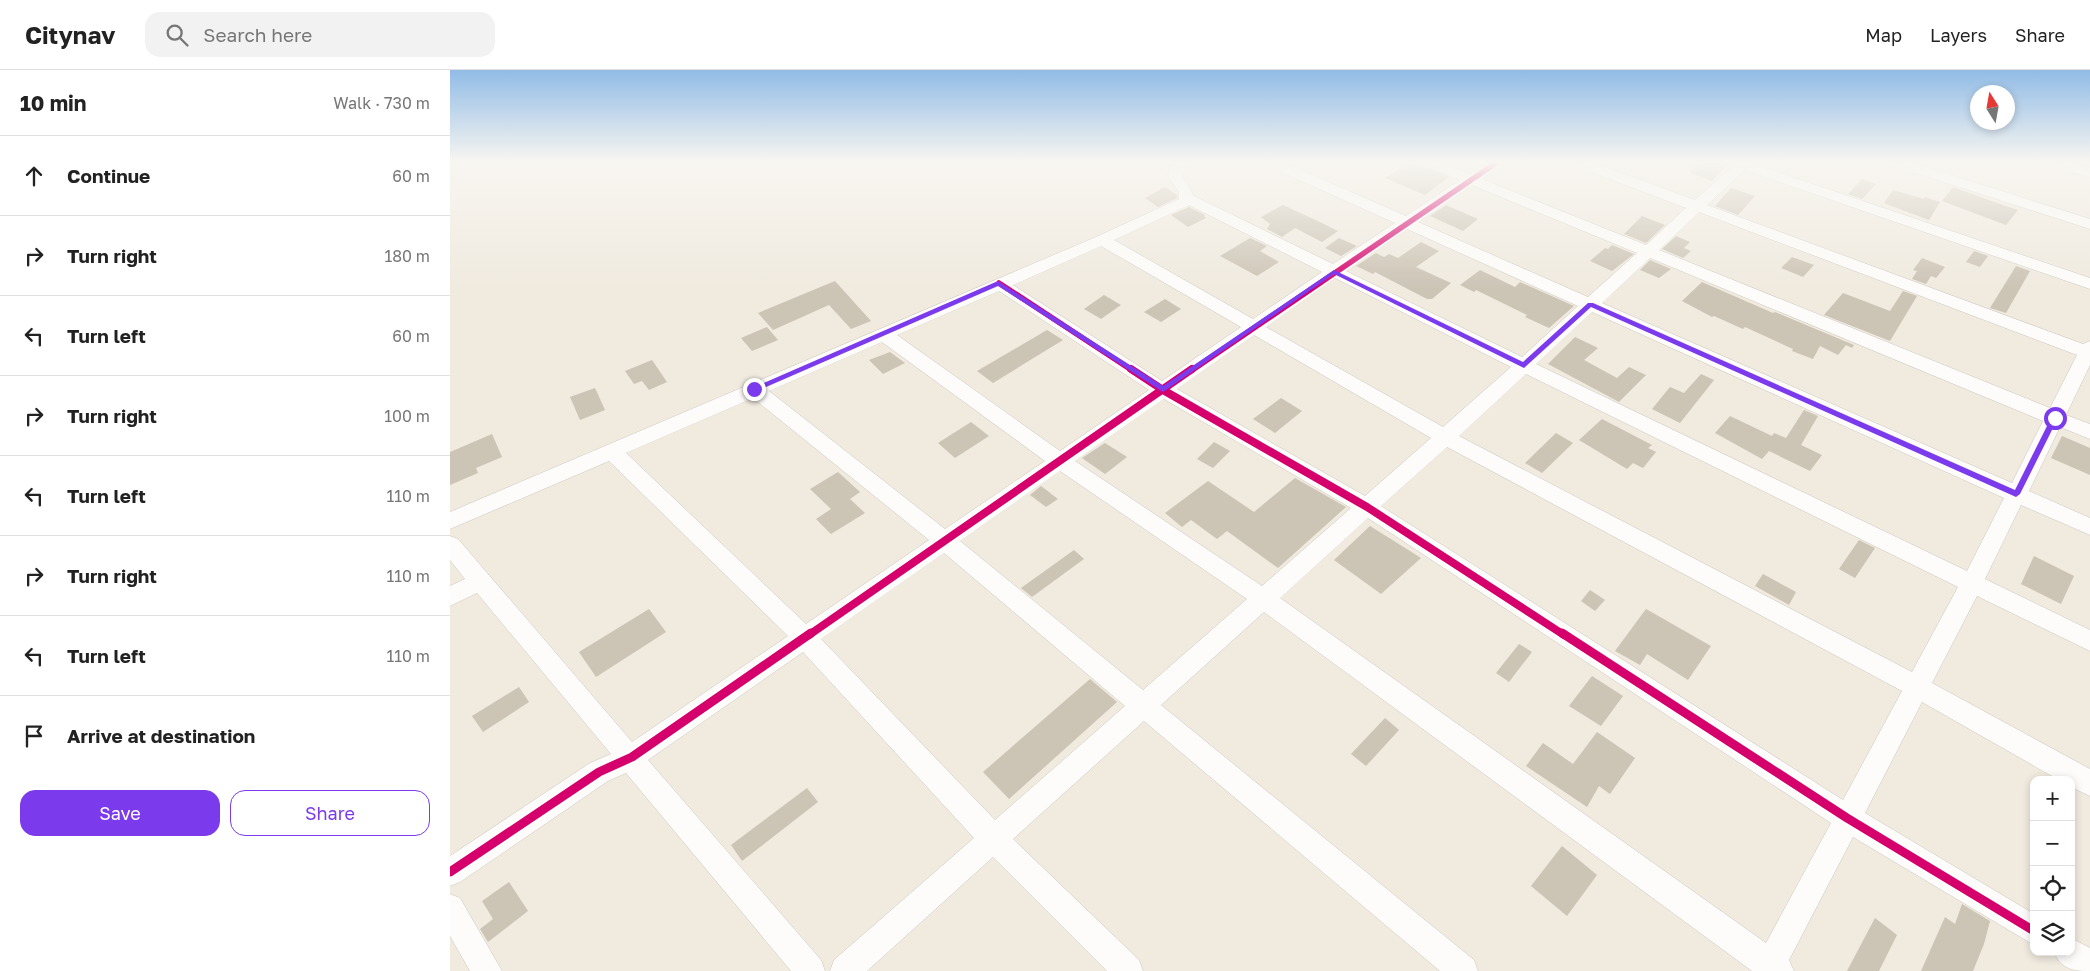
<!DOCTYPE html>
<html lang="en">
<head>
<meta charset="utf-8">
<style>
  :root { --surface:#fff; --page:#f2f2f2; --text:#222; --muted:#767676; --line:#e0e0e0; --accent:#7c3aed }
  body { margin:0; font-family:"Golos Text",sans-serif; background:var(--page); color:var(--text) }
  .controls { position:absolute; right:15px; bottom:15px; display:grid; overflow:hidden; border-radius:10px; box-shadow:0 2px 8px #0003 }
  .controls button { width:45px; height:45px; display:grid; place-items:center; padding:0; border:0; border-bottom:1px solid var(--line); background:var(--surface); color:var(--text); font:25px sans-serif }
  .compass { position:absolute; left:1520px; top:15px; width:45px; height:45px; border-radius:50%; background:var(--surface); box-shadow:0 2px 8px #0003; rotate:349deg }
  .stop { position:absolute; width:15px; height:15px; margin:-11px; border:4px solid #7c3aed; border-radius:50%; background:#fff }
  .stop.end { background:#7c3aed; border-color:#fff; box-shadow:0 1px 5px #0008 }
  .list { margin:0; padding:0; list-style:none }
  h2 { display:flex; justify-content:space-between; align-items:center; height:65px; margin:0; padding:0 20px; font-size:21px }
  h2 small { font-size:16px; font-weight:400; color:var(--muted) }
  .list li { display:grid; grid-template-columns:32px 1fr auto; gap:15px; align-items:center; box-sizing:border-box; height:80px; padding:0 20px; border-top:1px solid var(--line) }
  .list b { display:block; font-size:19px; white-space:nowrap }
  .list em { font-size:16px; font-style:normal; color:var(--muted) }
  .actions { display:flex; gap:10px; padding:15px 20px }
  .actions a { flex:1; padding:11px 0; border:1px solid var(--accent); border-radius:15px; text-align:center; font-size:18px; color:var(--accent) }
  .actions .main { background:var(--accent); color:#fff }
  .icon { flex:none; width:28px; height:28px; fill:none; stroke:currentColor; stroke-width:2; stroke-linecap:round; stroke-linejoin:round }
  .map { position:relative; flex:none; width:1640px; height:901px; overflow:hidden }
  header { display:flex; align-items:center; gap:30px; box-sizing:border-box; height:70px; padding:0 25px; background:var(--surface); border-bottom:1px solid var(--line) }
  header strong { font-size:24px }
  nav { display:flex; gap:28px; margin-inline-start:auto; font-size:18px }
  .search { width:350px; height:45px; background:var(--page); display:flex; align-items:center; gap:12px; box-sizing:border-box; padding:0 18px; border-radius:15px; color:var(--muted); font-size:19px }
  main { display:flex }
  aside { flex:1; background:var(--surface) }
  .map>svg:first-child { display:block }
  .building { fill:#ccc4b5 }
  .lines { fill:none; stroke-linecap:round; stroke-linejoin:round }
  .street-casing { stroke:#ccc7bf; stroke-width:1 }
  .street { fill:#fdfcfa; fill-rule:evenodd }
  .cycleway-far2-casing { stroke:#fff; stroke-width:8 }
  .cycleway-far1-casing { stroke:#fff; stroke-width:11 }
  .cycleway-casing { stroke:#fff; stroke-width:12 }
  .cycleway-far2 { stroke:#d6006c; stroke-width:5.5 }
  .cycleway-far1 { stroke:#d6006c; stroke-width:8 }
  .cycleway { stroke:#d6006c; stroke-width:9 }
  .route { fill:#7c3aed }
</style>
</head>
<body>
<header>
<strong>Citynav</strong>
<div class="search"><svg class="icon" aria-label="search" viewBox="0 0 24 24"><circle cx="10" cy="10" r="6"/><path d="M15 15l6 6"/></svg>Search here</div>
<nav><a>Map</a><a>Layers</a><a>Share</a></nav>
</header>
<main>
<aside>
<h2>10 min<small>Walk · 730 m</small></h2>
<ul class="list">
<li><svg class="icon" aria-label="ahead" viewBox="0 0 24 24"><path d="M12 20V5M6 11l6-6 6 6"/></svg><div><b>Continue</b></div><em>60 m</em></li>
<li><svg class="icon" aria-label="right" viewBox="0 0 24 24"><path d="M7 20v-9h11M14 6l5 5-5 5"/></svg><div><b>Turn right</b></div><em>180 m</em></li>
<li><svg class="icon" aria-label="left" viewBox="0 0 24 24"><path d="M17 20v-9H6M10 6l-5 5 5 5"/></svg><div><b>Turn left</b></div><em>60 m</em></li>
<li><svg class="icon" aria-label="right" viewBox="0 0 24 24"><path d="M7 20v-9h11M14 6l5 5-5 5"/></svg><div><b>Turn right</b></div><em>100 m</em></li>
<li><svg class="icon" aria-label="left" viewBox="0 0 24 24"><path d="M17 20v-9H6M10 6l-5 5 5 5"/></svg><div><b>Turn left</b></div><em>110 m</em></li>
<li><svg class="icon" aria-label="right" viewBox="0 0 24 24"><path d="M7 20v-9h11M14 6l5 5-5 5"/></svg><div><b>Turn right</b></div><em>110 m</em></li>
<li><svg class="icon" aria-label="left" viewBox="0 0 24 24"><path d="M17 20v-9H6M10 6l-5 5 5 5"/></svg><div><b>Turn left</b></div><em>110 m</em></li>
<li><svg class="icon" aria-label="arrive" viewBox="0 0 24 24"><path d="M6 21V4h12l-3 4 3 4H6"/></svg><div><b>Arrive at destination</b></div></li>
</ul>
<div class="actions"><a class="main">Save</a><a>Share</a></div>
</aside>
<div class="map">
<svg width="1640" height="901" viewBox="0 0 1640 901">
  <rect width="100%" height="100%" fill="#f0eadf"/>
  <g class="building">
    <path d="M959,93H966L999,107L975,125L935,108Z"/>
    <path d="M1249,93H1279L1262,111L1239,102Z"/>
    <path d="M1412,109L1426,114L1412,129L1398,124Z"/>
    <path d="M715,117L727,125V128L708,137L695,128Z"/>
    <path d="M1503,117L1550,134L1568,140L1556,155L1492,131Z"/>
    <path d="M1281,118L1305,126L1288,145L1265,136Z"/>
    <path d="M1443,120L1474,129L1475,127L1490,132L1479,150L1434,133Z"/>
    <path d="M833,135L870,152L888,161L872,172L845,158L832,167L817,159L820,154L811,147Z"/>
    <path d="M996,135L1028,149L1013,161L980,146Z"/>
    <path d="M739,137L755,145L754,146L756,148L738,157L721,145Z"/>
    <path d="M1192,146L1215,155L1196,173L1174,164Z"/>
    <path d="M1226,166L1240,172L1234,178L1241,181L1233,188L1212,179Z"/>
    <path d="M800,168L817,176L810,181L829,192L807,206L770,186Z"/>
    <path d="M889,168L907,176L891,186L875,178Z"/>
    <path d="M971,172L989,181L966,197L1001,213L982,229H977L925,202L923,204L906,196L926,183L934,187L939,184L948,188Z"/>
    <path d="M1162,175L1184,184L1162,201L1140,191L1155,178L1158,179Z"/>
    <path d="M1524,181L1538,186L1530,197L1516,192Z"/>
    <path d="M1342,187L1364,195L1353,207L1331,198Z"/>
    <path d="M1472,188L1495,197L1486,208L1481,206L1476,214L1462,209L1467,201L1463,200Z"/>
    <path d="M1200,190L1221,199L1209,208L1190,200Z"/>
    <path d="M1566,196L1580,201L1556,243L1540,238Z"/>
    <path d="M1030,200L1065,217L1070,212L1124,236L1099,258L1075,247L1077,245L1026,220L1024,222L1010,215Z"/>
    <path d="M385,211L421,251L401,259L379,235L323,260L308,243Z"/>
    <path d="M1252,212L1323,243L1325,242L1404,275L1402,278L1396,275L1388,285L1370,276L1363,289L1342,281L1343,279L1295,257L1293,259L1264,246L1262,247L1232,231Z"/>
    <path d="M1453,221L1467,226L1440,271L1374,245L1393,223L1440,241Z"/>
    <path d="M654,225L671,235L651,249L634,239Z"/>
    <path d="M715,229L731,239L711,252L694,242Z"/>
    <path d="M317,257L328,270L302,281L291,268Z"/>
    <path d="M597,260L613,270L543,313L527,301Z"/>
    <path d="M1125,267L1148,278L1134,290L1167,308L1179,297L1196,305L1169,332L1098,294Z"/>
    <path d="M440,282L455,293L433,304L419,290Z"/>
    <path d="M202,290L217,312L199,320L192,311L184,314L175,301Z"/>
    <path d="M1251,304L1264,310L1230,353L1202,339L1220,317L1234,323Z"/>
    <path d="M145,318L155,340L130,350L120,327Z"/>
    <path d="M831,328L852,341L825,363L803,349Z"/>
    <path d="M1354,340L1368,346L1351,375L1372,385L1360,401L1319,381L1312,389L1265,363L1280,346L1322,366L1324,363L1336,368Z"/>
    <path d="M1152,349L1202,375L1198,378L1206,382L1193,398L1183,393L1177,399L1129,370Z"/>
    <path d="M521,352L539,366L505,388L488,373Z"/>
    <path d="M1106,363L1123,373L1092,403L1075,393Z"/>
    <path d="M42,364L52,387L26,398L28,403L0,415V382Z"/>
    <path d="M1612,366L1640,378V405L1601,388Z"/>
    <path d="M764,372L780,381L763,398L747,389Z"/>
    <path d="M655,373L677,387L655,404L632,388Z"/>
    <path d="M388,402L410,422L400,429L415,443L381,464L366,449L381,439L360,419Z"/>
    <path d="M845,408L896,437L828,498L777,461L767,469L741,450L732,457L715,443L758,411L804,442Z"/>
    <path d="M591,416L608,429L596,437L580,425Z"/>
    <path d="M920,456L971,488L931,524L884,490Z"/>
    <path d="M1409,470L1425,478L1405,508L1389,499Z"/>
    <path d="M624,480L634,489L582,527L571,518Z"/>
    <path d="M1584,486L1624,506L1611,534L1571,514Z"/>
    <path d="M1313,504L1346,522L1339,535L1305,516Z"/>
    <path d="M1140,520L1155,530L1145,541L1131,531Z"/>
    <path d="M199,539L216,562L146,607L129,582Z"/>
    <path d="M1196,539L1261,576L1238,610L1197,584L1190,595L1165,581Z"/>
    <path d="M1069,574L1082,582L1059,612L1046,603Z"/>
    <path d="M1142,606L1173,626L1151,656L1119,636Z"/>
    <path d="M640,609L667,632L559,729L533,702Z"/>
    <path d="M69,617L79,632L33,662L22,646Z"/>
    <path d="M935,648L949,660L916,696L901,684Z"/>
    <path d="M1147,662L1185,688L1160,724L1149,716L1137,737L1076,696L1093,673L1123,694Z"/>
    <path d="M357,718L368,732L292,791L281,775Z"/>
    <path d="M1112,776L1147,805L1117,846L1081,816Z"/>
    <path d="M59,812L78,841L38,872L30,859L43,849L32,831Z"/>
    <path d="M1512,834L1540,851L1534,874L1523,901H1471L1495,847L1505,854Z"/>
    <path d="M1425,848L1447,865L1429,901H1397Z"/>
  </g>
  <g class="lines">
    <defs>
      <g id="street">
        <path d="M723,93H737L732,106L744,126L883,194L945,153L834,103L832,100L834,97H844L956,146L1010,110L976,96L974,93H993L1020,104L1037,93H1053L1032,109L1196,175L1236,138L1126,96L1124,93H1144L1245,130L1283,96L1281,93H1301L1640,208V219L1295,100L1257,135L1633,274L1640,271V295L1616,345L1640,354V369L1610,357L1579,421L1640,448V465L1571,435L1535,509L1640,560V581L1527,526L1482,613L1640,699V726L1621,717V710H1609L1472,632L1415,743L1584,844V875L1403,767L1339,890L1344,901H1302L814,542L711,635L1024,890L1028,901H990L694,651L563,769L689,890L693,901H657L543,787L417,901H380L384,890L524,768L353,582L198,690L371,890L375,901H341L176,703L158,711L10,812L0,816V786L140,693L161,684L27,523L0,536V516L15,509L0,490V466L8,469L182,672L338,566L159,391L0,459V442L646,167L729,129V122L718,106ZM1022,115L1187,183L1138,227L968,152ZM739,135L872,202L803,249L664,170ZM1249,142L1627,285L1600,338L1209,180ZM957,159L1128,236L1072,287L896,201ZM651,176L791,257L712,311L563,215ZM1200,188L1593,351L1562,413L1152,233ZM885,208L1061,297L993,357L816,257ZM549,221L699,320L610,381L447,265ZM1142,242L1554,428L1517,501L1086,294ZM804,265L981,368L915,426L727,319ZM432,272L595,391L495,459L319,321ZM1076,304L1508,517L1462,602L1009,366ZM303,328L479,470L356,554L176,383ZM714,329L901,438L812,516L625,391ZM997,377L1452,621L1393,730L931,436ZM610,401L797,529L693,620L510,471ZM918,448L1381,753L1316,873L830,528ZM494,483L675,636L545,750L371,569Z"/>
        <path d="M1442,93H1463L1640,149V159L1444,96Z"/>
        <path d="M1599,93H1621L1640,98V107L1601,96Z"/>
        <path d="M0,824L10,828L52,901H20L0,866Z"/>
        <path d="M1621,868L1640,878V901C1623,901 1611,899 1604,882H1621Z"/>
      </g>
    </defs>
    <use href="#street" class="street-casing"/>
    <use href="#street" class="street"/>
    <defs>
      <g id="cycleway-far2">
        <path d="M549,213L683,301"/>
        <path d="M741,301L1046,93"/>
      </g>
      <g id="cycleway-far1">
        <path d="M681,299L713,320L917,437L1114,565"/>
        <path d="M359,565L742,299"/>
      </g>
      <g id="cycleway">
        <path d="M1112,563L1397,748L1584,861"/>
        <path d="M0,802L149,702L182,687L361,563"/>
      </g>
    </defs>
    <use href="#cycleway-far2" class="cycleway-far2-casing"/>
    <use href="#cycleway-far1" class="cycleway-far1-casing"/>
    <use href="#cycleway" class="cycleway-casing"/>
    <use href="#cycleway-far2" class="cycleway-far2"/>
    <use href="#cycleway-far1" class="cycleway-far1"/>
    <use href="#cycleway" class="cycleway"/>
  </g>
  <linearGradient id="sky" x2="0" y2="1"><stop stop-color="#91bce6"/><stop offset="0.42" stop-color="#f8f6f1"/><stop offset="1" stop-color="#f8f6f1" stop-opacity="0"/></linearGradient>
  <rect width="1640" height="219" fill="url(#sky)"/>
  <path class="route" d="M884,200L1073,292L1138,233H1143L1565,420L1602,346L1608,348L1570,424L1566,427L1141,237L1074,298L884,204L713,322L548,216L307,321L300,319L548,211L713,316Z"/>
</svg>
<div class="controls">
<button>+</button>
<button>−</button>
<button><svg class="icon" aria-label="locate" viewBox="0 0 24 24"><circle cx="12" cy="12" r="6"/><path d="M12 2v4M12 18v4M2 12h4M18 12h4"/></svg></button>
<button><svg class="icon" aria-label="layers" viewBox="0 0 24 24"><path d="M12 4l9 5-9 5-9-5zM3 14l9 5 9-5"/></svg></button>
</div>
<svg class="compass" viewBox="-18 -18 36 36"><path d="M0-13l5 13h-10z" fill="#e53935"/><path d="M0 13l5-13h-10z" fill="#767676"/></svg>
<div class="stop" style="left:1605px;top:348px"></div>
<div class="stop end" style="left:304px;top:319px"></div>
</div>
</main>
</body>
</html>
